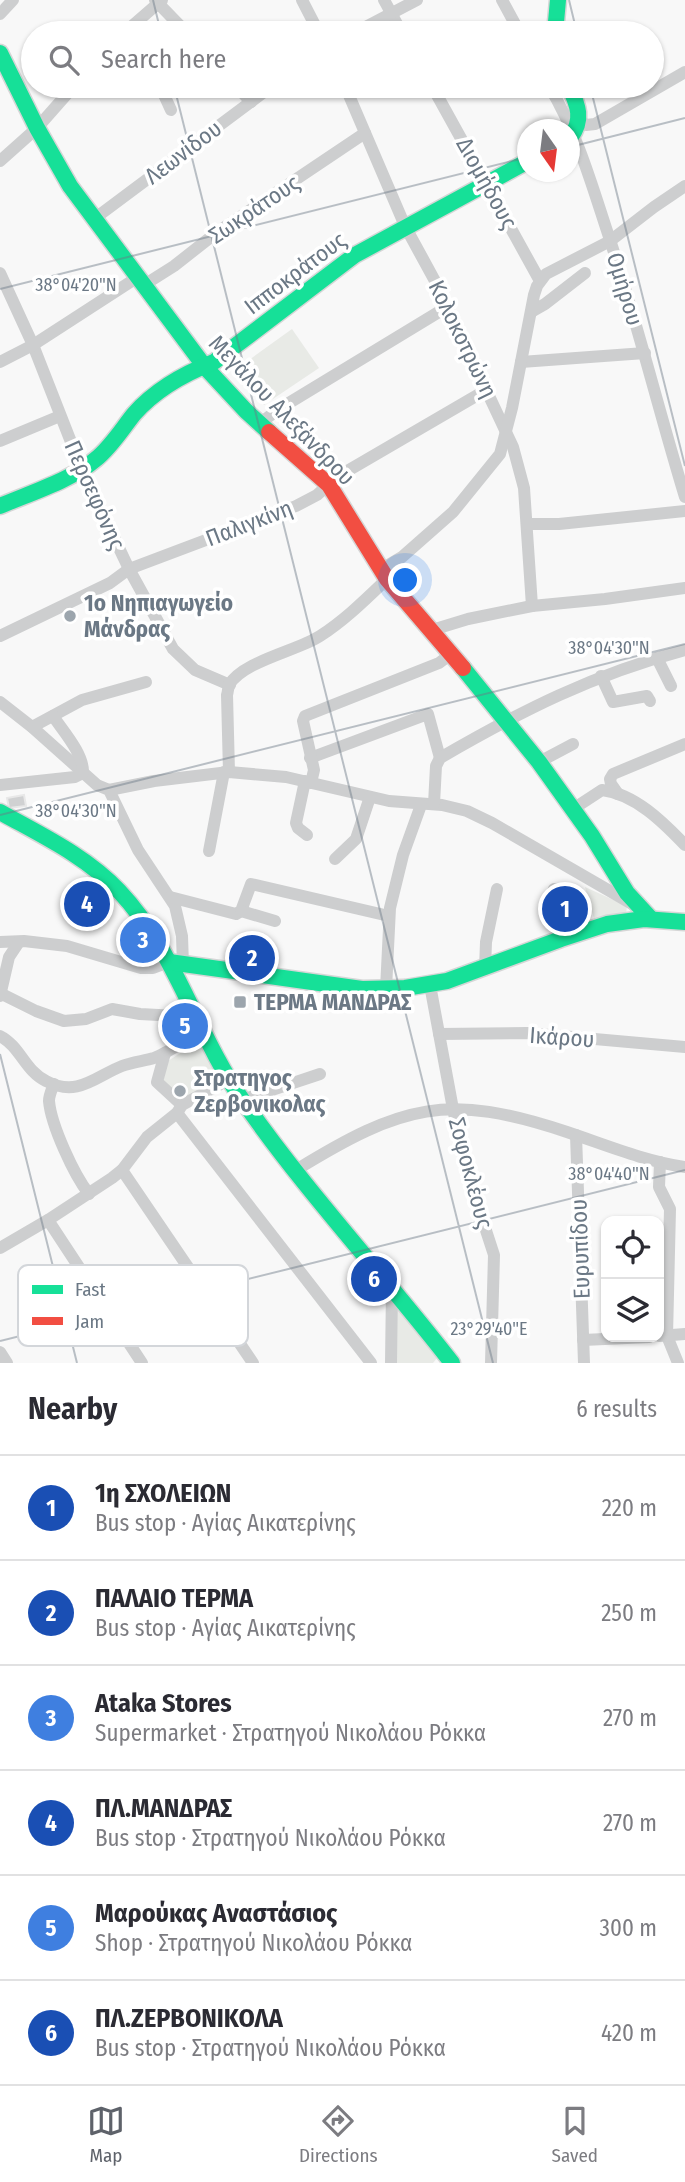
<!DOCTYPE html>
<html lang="en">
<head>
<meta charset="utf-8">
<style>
  :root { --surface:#fff; --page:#f2f2f3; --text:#2b2b33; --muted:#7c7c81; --line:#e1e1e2; --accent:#5e626a }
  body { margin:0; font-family:"Fira Sans Condensed",sans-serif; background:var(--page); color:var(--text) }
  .controls { position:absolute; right:21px; bottom:21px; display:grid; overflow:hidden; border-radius:14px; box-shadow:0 2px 5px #0004 }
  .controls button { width:63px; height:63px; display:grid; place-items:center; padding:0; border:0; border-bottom:2px solid var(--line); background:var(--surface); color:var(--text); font:35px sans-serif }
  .compass { position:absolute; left:517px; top:119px; width:63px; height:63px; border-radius:50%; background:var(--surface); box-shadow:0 2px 5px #0004; rotate:166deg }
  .you { position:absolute; left:406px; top:581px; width:24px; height:24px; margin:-18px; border:5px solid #fff; border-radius:50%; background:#1a73e8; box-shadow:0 0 0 10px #1a73e833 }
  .badge { display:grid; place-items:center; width:46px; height:46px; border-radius:50%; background:var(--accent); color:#fff; font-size:23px; font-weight:700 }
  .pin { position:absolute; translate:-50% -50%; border:4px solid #fff; box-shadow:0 2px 7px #0006 }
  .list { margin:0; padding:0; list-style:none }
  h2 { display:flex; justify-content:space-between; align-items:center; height:91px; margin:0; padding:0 28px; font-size:30px }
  h2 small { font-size:23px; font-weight:400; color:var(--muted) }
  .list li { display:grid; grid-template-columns:46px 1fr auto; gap:21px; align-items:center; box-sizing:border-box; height:105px; padding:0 28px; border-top:2px solid var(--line) }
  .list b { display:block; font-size:26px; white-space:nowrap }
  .list p { margin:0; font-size:23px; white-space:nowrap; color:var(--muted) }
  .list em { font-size:23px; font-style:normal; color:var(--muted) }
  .icon { flex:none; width:38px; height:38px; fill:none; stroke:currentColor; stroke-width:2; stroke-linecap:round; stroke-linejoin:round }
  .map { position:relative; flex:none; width:685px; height:1363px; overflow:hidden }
  .search { position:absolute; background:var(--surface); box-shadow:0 2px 5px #0004; left:21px; right:21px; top:21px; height:77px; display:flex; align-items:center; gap:18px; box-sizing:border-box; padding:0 24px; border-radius:38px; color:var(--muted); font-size:26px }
  .sheet { height:721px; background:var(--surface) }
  nav { display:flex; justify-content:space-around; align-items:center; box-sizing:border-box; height:98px; border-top:2px solid var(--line); background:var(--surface); font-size:19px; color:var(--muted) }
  nav a { display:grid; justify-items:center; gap:4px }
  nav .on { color:var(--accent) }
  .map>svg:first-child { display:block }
  .green { fill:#e8eae6 }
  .building { fill:#d0d1d2; stroke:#e8e8e8; stroke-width:2 }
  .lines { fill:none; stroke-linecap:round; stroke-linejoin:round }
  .fast-casing { stroke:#d5d6d6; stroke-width:19 }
  .jam-casing { stroke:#d5d6d6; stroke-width:19 }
  .street { stroke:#cdcecf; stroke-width:12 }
  .fast { stroke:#16e098; stroke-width:16 }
  .jam { stroke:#f24e42; stroke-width:16 }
  .ticks { fill:none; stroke:#6b7885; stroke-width:2; stroke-opacity:0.45 }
  .poi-dot { fill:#9ca5ad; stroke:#fff; stroke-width:2.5 }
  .labels { text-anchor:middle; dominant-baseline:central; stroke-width:7; stroke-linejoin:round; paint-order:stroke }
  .street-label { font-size:23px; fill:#6b7885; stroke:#fff }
  .poi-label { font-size:23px; font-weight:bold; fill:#6b7885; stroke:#fff; text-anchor:start }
  .key { fill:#fff; stroke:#d3d6da; stroke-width:2 }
  .key-label { font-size:19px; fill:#6b7885 }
  .ticks-label { font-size:18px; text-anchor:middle; fill:#6b7885; stroke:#fff; stroke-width:7; stroke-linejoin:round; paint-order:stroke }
</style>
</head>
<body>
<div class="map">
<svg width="685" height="1363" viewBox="0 0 685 1363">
  <rect width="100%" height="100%" fill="#f8f8f8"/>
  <g class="green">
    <path d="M292,329L319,368L264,405L235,370Z"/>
    <path d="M585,887L627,906L626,914L594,919Z"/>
    <path d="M199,1041L220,1079L183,1100L163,1081L168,1061Z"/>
    <path d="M396,1299L441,1353L433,1363H395Z"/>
  </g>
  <path class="building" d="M24,795L26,806L9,808L7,798Z"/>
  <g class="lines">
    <defs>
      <g id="fast">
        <path d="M555,33L558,0"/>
        <path d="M0,53L37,128L70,186L205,367L246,411L269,432"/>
        <path d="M569,86C578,105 584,120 570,138"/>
        <path d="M0,506C30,493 72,480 96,459C111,447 122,429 134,414C156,389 183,374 214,362L355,255L528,161"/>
        <path d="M463,668L539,762L592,836L627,893L651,919"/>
        <path d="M0,812C41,835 86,856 119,891C176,951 196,1034 243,1101C307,1193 384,1275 452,1363"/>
        <path d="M169,962L362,989L405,988L447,981L561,939L607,924L644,919L685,922"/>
      </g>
      <path id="jam" d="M269,432L329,485L387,579L463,668"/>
    </defs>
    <use href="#fast" class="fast-casing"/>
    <use href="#jam" class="jam-casing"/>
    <g class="street">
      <path d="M155,0L187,33"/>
      <path d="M302,0L319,33"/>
      <path d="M384,0L402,33"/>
      <path d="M502,0L520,33"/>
      <path d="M0,14L13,0"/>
      <path d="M124,33L162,0"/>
      <path d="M354,33L417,0"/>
      <path d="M160,86L171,110"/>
      <path d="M236,86L251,102"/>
      <path d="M345,86L405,226L435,281L513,447L524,488L532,606"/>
      <path d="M432,86L540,281"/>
      <path d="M549,86C578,134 592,186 610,240C638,325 659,412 685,497"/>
      <path d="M580,120L586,125L595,124L685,72"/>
      <path d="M0,161L37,128L74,86"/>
      <path d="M94,219L272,86"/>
      <path d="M0,273L33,345L82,470L129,569L173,649L195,670L230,685"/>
      <path d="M144,285L174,266L216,233L365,133"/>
      <path d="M531,312L545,304L585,273"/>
      <path d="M0,362L33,345L138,277"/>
      <path d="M521,362L645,353"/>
      <path d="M259,424L279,409L447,307"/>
      <path d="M0,441L60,416"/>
      <path d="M527,524H559L685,511"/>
      <path d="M380,570L402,557L453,512L500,454L512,408L534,295L537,286L546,274L610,241L654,207L685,186"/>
      <path d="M432,630L468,619L532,606L605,599L685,588"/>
      <path d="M0,636L110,583L129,569L296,506L317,495L337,477L488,389"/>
      <path d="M657,658L671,686"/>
      <path d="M601,676L613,702L647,696L650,701"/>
      <path d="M0,702L32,727L97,785L109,790L138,850L175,906L182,936L183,965"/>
      <path d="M32,727L82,700L146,682"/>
      <path d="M310,758L428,714L440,758"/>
      <path d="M539,762L573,744"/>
      <path d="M229,772L227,695C228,692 228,688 229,685C243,661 297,651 320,636C345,620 366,599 387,579"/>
      <path d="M305,781L296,823L298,828L307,835"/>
      <path d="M311,783L314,770L303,721L305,716L439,663L451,654"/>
      <path d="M0,785L75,777L83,773C84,754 63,731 53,716"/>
      <path d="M109,790L154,781L229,772L286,777L389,801L442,805L467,811L492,823L634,905"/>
      <path d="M618,794L611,784L610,779L613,774L685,744"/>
      <path d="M434,804L436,766L440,758C521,711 594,674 685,650"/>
      <path d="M573,809L602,790C635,794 663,822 685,845"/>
      <path d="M209,851L224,772"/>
      <path d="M335,859L356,839L370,797"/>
      <path d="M554,889C547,905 557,922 564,937"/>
      <path d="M170,897L236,914L241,911L251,884L389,916"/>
      <path d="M241,911L275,921"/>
      <path d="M0,942L24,941L67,946L141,968H153L169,962"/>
      <path d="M485,969L486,942L497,889"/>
      <path d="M430,985L453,1109L467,1172L494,1255L491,1363"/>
      <path d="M386,989L390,908L403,855L421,805"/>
      <path d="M0,993L36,1011L64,1021L86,1019L112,1009L140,1014L177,1016L193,1011"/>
      <path d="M0,996L9,957L19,942"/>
      <path d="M439,1034L527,1033L685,1047"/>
      <path d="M0,1036C20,1046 25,1071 46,1081C78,1098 96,1076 122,1066C132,1062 144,1061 154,1058C171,1051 186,1040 201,1031"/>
      <path d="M165,1053L157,1082L182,1105"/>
      <path d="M54,1084C52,1089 49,1095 49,1101C51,1125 74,1175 89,1194"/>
      <path d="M242,1100L320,1074"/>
      <path d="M177,1113L371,1363"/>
      <path d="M576,1135L584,1363"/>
      <path d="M660,1162L659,1187L670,1209L667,1336L678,1363"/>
      <path d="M122,1170L253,1363"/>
      <path d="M296,1170C402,1105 447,1092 567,1132C606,1145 644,1161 685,1167"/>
      <path d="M48,1220L142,1363"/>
      <path d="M0,1248L48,1220L112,1178L122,1170L147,1137L177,1113L182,1105L228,1080"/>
      <path d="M659,1336L685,1334"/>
      <path d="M583,1340L649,1337"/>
      <path d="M0,1352L7,1363"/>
      <path d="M391,1363L392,1288"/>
    </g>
    <use href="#fast" class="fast"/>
    <use href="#jam" class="jam"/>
  </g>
  <path class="ticks" d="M153,0L161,33M569,0L577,33M174,86L493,1363M590,86L685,466M570,147L685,118M0,289L528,157M0,815L685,644M0,1054L77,1363M0,1341L685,1170"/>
  <g class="poi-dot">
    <circle cx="70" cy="616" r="7"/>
    <rect x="233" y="995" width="14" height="14" rx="3.5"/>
    <circle cx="180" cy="1091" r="7"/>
  </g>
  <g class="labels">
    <g class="street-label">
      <text transform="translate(183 152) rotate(-37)">Λεωνίδου</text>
      <text transform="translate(487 183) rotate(61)">Διομήδους</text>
      <text transform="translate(254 209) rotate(-34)">Σωκράτους</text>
      <text transform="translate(295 273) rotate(-37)">Ιπποκράτους</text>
      <text transform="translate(625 289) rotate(73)">Ομήρου</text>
      <text transform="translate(463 339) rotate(64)">Κολοκοτρώνη</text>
      <text transform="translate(282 410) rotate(46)">Μεγάλου Αλεξάνδρου</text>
      <text transform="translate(95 495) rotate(66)">Περσεφόνης</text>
      <text transform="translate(249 523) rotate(-21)">Παλιγκίνη</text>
      <text transform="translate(562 1037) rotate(4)">Ικάρου</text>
      <text transform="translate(471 1173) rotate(75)">Σοφοκλέους</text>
      <text transform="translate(580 1249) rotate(-92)">Ευρυπίδου</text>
    </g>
    <g class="poi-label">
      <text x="84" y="603">1ο Νηπιαγωγείο<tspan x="84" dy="26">Μάνδρας</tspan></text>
      <text x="254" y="1002">ΤΕΡΜΑ ΜΑΝΔΡΑΣ</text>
      <text x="194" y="1078">Στρατηγος<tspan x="194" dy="26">Ζερβονικολας</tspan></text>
    </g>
  </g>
  <rect x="18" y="1265" width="230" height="81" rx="10" class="key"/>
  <rect x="32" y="1285" width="31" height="9" fill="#16e098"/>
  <rect x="32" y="1317" width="31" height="8" fill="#f24e42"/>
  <g class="key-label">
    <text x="75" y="1296">Fast</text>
    <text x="75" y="1328">Jam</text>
  </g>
  <g class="ticks-label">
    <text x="76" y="291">38°04'20"N</text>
    <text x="609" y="654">38°04'30"N</text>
    <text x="76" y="817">38°04'30"N</text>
    <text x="609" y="1180">38°04'40"N</text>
    <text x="489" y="1335">23°29'40"E</text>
  </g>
</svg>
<div class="controls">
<button><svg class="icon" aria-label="locate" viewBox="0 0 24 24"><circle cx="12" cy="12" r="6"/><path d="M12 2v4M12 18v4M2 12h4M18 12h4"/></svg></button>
<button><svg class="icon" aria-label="layers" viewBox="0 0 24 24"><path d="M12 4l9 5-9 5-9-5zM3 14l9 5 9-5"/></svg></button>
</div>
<svg class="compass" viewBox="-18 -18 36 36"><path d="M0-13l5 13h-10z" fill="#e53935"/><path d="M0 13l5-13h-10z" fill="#7c7c81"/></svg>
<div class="you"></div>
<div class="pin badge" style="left:565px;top:909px;background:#1a4fb4">1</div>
<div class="pin badge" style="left:252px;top:958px;background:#1a4fb4">2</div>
<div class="pin badge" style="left:143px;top:940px;background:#3f7fe0">3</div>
<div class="pin badge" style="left:87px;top:904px;background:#1a4fb4">4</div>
<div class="pin badge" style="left:185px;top:1026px;background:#3f7fe0">5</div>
<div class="pin badge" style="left:374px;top:1279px;background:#1a4fb4">6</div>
<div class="search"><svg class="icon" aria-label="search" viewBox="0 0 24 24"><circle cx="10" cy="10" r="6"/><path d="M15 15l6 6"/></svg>Search here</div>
</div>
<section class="sheet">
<h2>Nearby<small>6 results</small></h2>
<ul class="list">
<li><span class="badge" style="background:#1a4fb4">1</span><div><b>1η ΣΧΟΛΕΙΩΝ</b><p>Bus stop · Αγίας Αικατερίνης</p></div><em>220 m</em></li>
<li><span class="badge" style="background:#1a4fb4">2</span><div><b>ΠΑΛΑΙΟ ΤΕΡΜΑ</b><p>Bus stop · Αγίας Αικατερίνης</p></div><em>250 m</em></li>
<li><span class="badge" style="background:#3f7fe0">3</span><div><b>Ataka Stores</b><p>Supermarket · Στρατηγού Νικολάου Ρόκκα</p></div><em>270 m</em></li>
<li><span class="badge" style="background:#1a4fb4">4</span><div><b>ΠΛ.ΜΑΝΔΡΑΣ</b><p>Bus stop · Στρατηγού Νικολάου Ρόκκα</p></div><em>270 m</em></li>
<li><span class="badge" style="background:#3f7fe0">5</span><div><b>Μαρούκας Αναστάσιος</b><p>Shop · Στρατηγού Νικολάου Ρόκκα</p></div><em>300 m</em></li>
<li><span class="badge" style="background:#1a4fb4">6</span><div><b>ΠΛ.ΖΕΡΒΟΝΙΚΟΛΑ</b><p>Bus stop · Στρατηγού Νικολάου Ρόκκα</p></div><em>420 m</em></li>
</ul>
</section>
<nav>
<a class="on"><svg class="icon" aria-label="map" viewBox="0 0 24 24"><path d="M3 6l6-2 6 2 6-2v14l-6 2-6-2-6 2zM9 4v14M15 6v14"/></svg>Map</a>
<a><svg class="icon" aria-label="directions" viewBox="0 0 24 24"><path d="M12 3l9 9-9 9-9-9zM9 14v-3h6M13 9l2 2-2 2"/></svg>Directions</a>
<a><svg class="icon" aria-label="saved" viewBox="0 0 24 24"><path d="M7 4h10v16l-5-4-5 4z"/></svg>Saved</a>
</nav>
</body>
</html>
